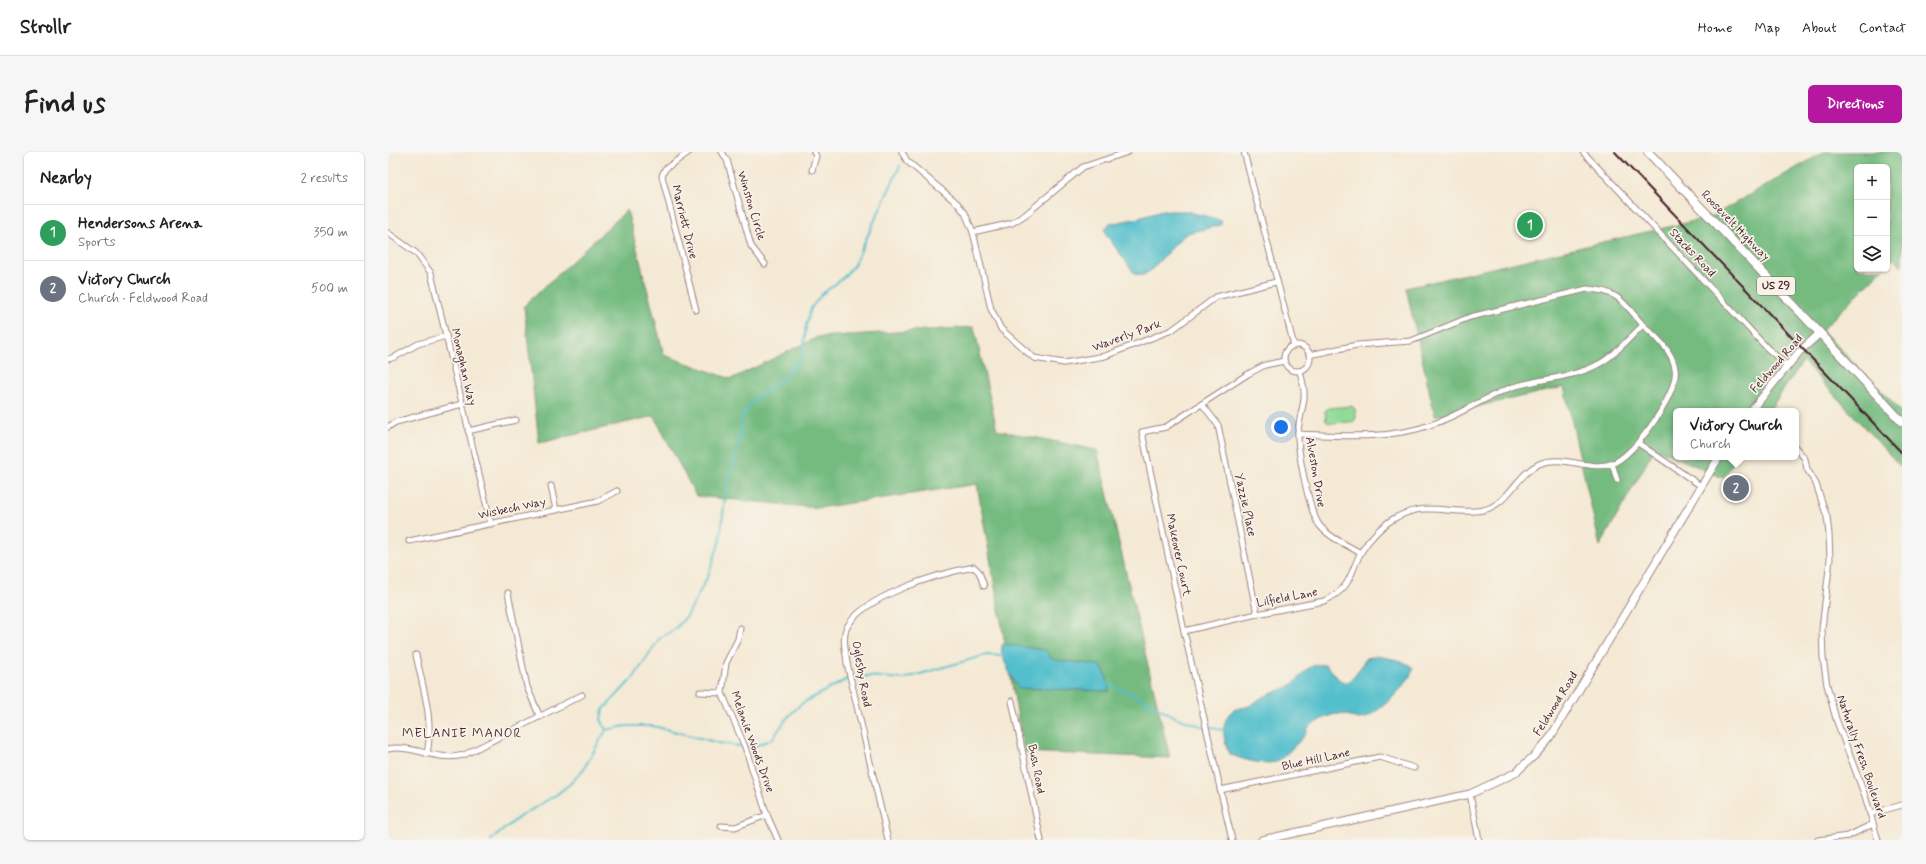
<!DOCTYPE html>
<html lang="en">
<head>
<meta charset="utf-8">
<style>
  :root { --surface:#fff; --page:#f6f6f6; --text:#202124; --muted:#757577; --line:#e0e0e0; --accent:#b5179e }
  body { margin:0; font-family:Mynerve,sans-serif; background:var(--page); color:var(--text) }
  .controls { position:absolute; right:12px; top:12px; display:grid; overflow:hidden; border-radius:6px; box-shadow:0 1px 3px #0004 }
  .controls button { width:36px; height:36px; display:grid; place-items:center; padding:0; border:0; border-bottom:1px solid var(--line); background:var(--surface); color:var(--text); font:20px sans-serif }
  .you { position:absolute; left:893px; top:275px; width:14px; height:14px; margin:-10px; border:3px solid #fff; border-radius:50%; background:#1a73e8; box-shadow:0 0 0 6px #1a73e833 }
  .badge { display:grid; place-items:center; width:26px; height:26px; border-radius:50%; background:var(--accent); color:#fff; font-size:13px; font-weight:700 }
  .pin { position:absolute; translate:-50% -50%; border:2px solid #fff; box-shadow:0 1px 4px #0006 }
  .popup { position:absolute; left:1285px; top:256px; width:126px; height:52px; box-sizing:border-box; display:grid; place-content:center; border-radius:6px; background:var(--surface); filter:drop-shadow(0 1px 3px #0005); font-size:13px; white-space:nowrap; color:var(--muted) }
  .popup b { font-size:15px; color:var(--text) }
  .popup::after { content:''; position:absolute; left:50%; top:100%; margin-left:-8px; border:8px solid transparent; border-top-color:var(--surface) }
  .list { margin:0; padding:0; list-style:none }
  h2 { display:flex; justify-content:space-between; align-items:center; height:52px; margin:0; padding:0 16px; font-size:17px }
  h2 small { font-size:13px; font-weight:400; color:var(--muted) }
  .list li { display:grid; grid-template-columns:26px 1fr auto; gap:12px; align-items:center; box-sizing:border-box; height:56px; padding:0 16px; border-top:1px solid var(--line) }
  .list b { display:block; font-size:15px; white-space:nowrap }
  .list p { margin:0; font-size:13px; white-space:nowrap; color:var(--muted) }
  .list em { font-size:13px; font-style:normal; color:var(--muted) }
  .icon { flex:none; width:22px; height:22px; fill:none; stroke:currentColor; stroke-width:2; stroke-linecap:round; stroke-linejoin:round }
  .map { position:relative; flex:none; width:1514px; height:688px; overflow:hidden; border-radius:6px }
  header { display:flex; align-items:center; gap:24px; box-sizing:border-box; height:56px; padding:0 20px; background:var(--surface); border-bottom:1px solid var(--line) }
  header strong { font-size:19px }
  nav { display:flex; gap:22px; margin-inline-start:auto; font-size:14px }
  .intro { display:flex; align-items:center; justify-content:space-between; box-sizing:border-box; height:96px; padding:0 24px }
  h1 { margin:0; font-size:28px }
  .button { padding:10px 18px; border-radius:6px; background:var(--accent); color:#fff; font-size:14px; font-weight:700 }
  main { display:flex; gap:24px; padding:0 24px }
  aside { flex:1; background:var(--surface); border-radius:6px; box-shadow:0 1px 3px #0004 }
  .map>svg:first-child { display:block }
  .green { fill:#92db97; stroke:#6e7d61 }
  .forest { fill:#75bb80; stroke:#606d56 }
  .water { fill:#52bfcc; stroke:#4e6f7c }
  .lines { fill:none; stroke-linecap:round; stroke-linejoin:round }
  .stream { stroke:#52bfcc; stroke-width:2 }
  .street-casing { stroke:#9f8480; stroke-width:7 }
  .secondary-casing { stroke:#9f8480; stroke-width:9 }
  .primary-casing { stroke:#9f8480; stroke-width:10 }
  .street { stroke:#fff; stroke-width:5 }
  .secondary { stroke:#fff; stroke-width:7 }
  .primary { stroke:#fff; stroke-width:8 }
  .rail { stroke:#4a1f2b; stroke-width:2 }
  .labels { text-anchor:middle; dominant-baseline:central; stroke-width:3.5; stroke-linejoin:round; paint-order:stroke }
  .shield { fill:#f7f3e8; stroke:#7e5f64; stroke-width:1 }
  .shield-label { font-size:11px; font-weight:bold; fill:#4a1f2b }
  .street-label { font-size:12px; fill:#4a1f2b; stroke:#f7f3e8 }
  .neighbourhood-label { font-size:13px; letter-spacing:1px; fill:#4a1f2b; stroke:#f7f3e8 }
</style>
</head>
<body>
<header>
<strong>Strollr</strong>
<nav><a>Home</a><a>Map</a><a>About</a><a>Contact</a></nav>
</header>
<div class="intro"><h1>Find us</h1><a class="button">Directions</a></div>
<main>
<aside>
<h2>Nearby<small>2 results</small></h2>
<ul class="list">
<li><span class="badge" style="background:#2e9e5b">1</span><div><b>Hendersons Arena</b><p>Sports</p></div><em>350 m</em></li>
<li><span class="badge" style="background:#6b7280">2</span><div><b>Victory Church</b><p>Church · Feldwood Road</p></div><em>500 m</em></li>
</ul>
</aside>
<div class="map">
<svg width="1514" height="688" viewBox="0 0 1514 688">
  <rect width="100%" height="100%" fill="#f7f3e8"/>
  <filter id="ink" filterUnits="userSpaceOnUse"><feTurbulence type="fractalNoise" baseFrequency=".025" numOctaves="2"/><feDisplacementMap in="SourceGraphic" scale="8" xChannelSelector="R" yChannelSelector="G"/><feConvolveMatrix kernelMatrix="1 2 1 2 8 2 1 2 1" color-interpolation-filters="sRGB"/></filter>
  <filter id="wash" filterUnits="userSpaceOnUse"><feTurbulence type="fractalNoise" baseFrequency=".012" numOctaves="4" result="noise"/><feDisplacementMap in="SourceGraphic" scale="16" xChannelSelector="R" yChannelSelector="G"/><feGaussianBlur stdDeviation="0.9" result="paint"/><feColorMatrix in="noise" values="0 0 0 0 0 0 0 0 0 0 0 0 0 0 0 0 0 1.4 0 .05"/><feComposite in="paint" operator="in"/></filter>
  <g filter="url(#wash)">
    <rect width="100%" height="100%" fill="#f4e9d4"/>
    <path class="green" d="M964,254L967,257L968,266L965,270L941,271L938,269L937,259L940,256Z"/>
    <g class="forest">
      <path d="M1436,0H1514V114L1505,107L1499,113V15H1469V117H1495L1434,178L1514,260V316L1415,209L1381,259H1288V305H1349L1335,326L1267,296L1212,394L1176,235L1047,264L1018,136L1323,65Z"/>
      <path d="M239,58L276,203L343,227L430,185L586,175L609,278L709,298L782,606L636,600L589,332L430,356L308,344L266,264L151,291L136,154Z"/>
    </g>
    <g class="water">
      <path d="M774,59H797L829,67L834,70L832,73L800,81L794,85L762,119L755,123L747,122L719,84L717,78L721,72L751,66Z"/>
      <path d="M615,492L657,498L663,506L668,508L712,513L718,523L721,539L630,536C625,528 609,499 615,492Z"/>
      <path d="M988,504C1000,506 1017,508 1025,516C1024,530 986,566 972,567C966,567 960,562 954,562C943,561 932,568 923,573C918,576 920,580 917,583C914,587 892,609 888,610C871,613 857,608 841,602C836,590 832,572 842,561C847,556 853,556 859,555C865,553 869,548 875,545C883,541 892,539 900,535C916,526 916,510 938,513C943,517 948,525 953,529C964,536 973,512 979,506Z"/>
    </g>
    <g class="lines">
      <g class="stream">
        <path d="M720,532L751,545L789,566L816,575"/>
        <path d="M823,576L836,578"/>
        <path d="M218,578L213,567L215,558L246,525L271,487L287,477L299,464L320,424L332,389L337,344L352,285L354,267L358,259L363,251L392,229L411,209L415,201L418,174L423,156L434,142L454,127L466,113L512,14"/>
        <path d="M103,688L131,665L168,643L182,632L195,618L218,578L238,574H265L331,591L358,595L367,594L384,587L400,565L413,552L461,526L479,524L515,527L598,503L615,504"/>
      </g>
    </g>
  </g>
  <g filter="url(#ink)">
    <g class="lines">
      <defs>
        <g id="street">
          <path d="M301,0L277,17L274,24L308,158"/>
          <path d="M334,0L339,8L363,94L377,112"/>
          <path d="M514,0L519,9L569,51L577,61L585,80L603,157L613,177L646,206L676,211L717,204L784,178L828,145L888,130"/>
          <path d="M856,0L906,194"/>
          <path d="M1195,0L1380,197L1400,214"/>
          <path d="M424,18L428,4L426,0"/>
          <path d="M585,80L624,71L637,63L695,15L740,0"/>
          <path d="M0,81L28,101L43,121L103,372"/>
          <circle cx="909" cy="206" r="13"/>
          <path d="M0,207L7,205L30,192L58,184"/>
          <path d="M912,219C914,228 917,237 916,246C915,257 911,268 910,279C909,297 921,361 932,374C942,386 959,393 973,401"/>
          <path d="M814,252L830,273L869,462"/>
          <path d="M0,275L8,270L74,252"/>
          <path d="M80,279L128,268"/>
          <path d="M910,282C955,284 1002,288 1045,272C1072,263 1095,246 1122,236C1148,227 1183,226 1207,214C1226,205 1240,187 1255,173C1236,151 1230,138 1199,137L1082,165L1023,189L969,193L921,203"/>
          <path d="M1250,291L1313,334"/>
          <path d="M1408,296L1417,307L1419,317L1428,332L1439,365L1441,382L1442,407L1434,477L1435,506L1439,533L1448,567L1477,644L1490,688"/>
          <path d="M1224,311L1229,328"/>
          <path d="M163,334L168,358"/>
          <path d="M21,389L210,349L229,339"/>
          <path d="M120,441L139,535L152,565"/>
          <path d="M352,476L350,487L338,511L334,541L357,595L379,663L390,688"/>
          <path d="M796,479L869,462L936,449C964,436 961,423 973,400C981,387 995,372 1009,365C1041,348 1065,364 1095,358C1120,353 1129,322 1151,312C1174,302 1200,319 1223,312C1246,305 1292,240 1287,216C1284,198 1268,185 1255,173"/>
          <path d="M28,503C35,536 46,569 39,602"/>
          <path d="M312,540L334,541"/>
          <path d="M624,549L653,688"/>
          <path d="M0,597C27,592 46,610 76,603L194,543"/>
          <path d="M832,638L992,605L1026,616"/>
          <path d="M1082,642L1091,688"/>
          <path d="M1482,662L1514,653"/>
          <path d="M333,674L347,675L379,663"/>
          <path d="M500,688L459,511C458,500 454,488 458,477C473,444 553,421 586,415L591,420L596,434"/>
          <path d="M844,688L796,479L754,280L778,275L860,222L877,213L896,209"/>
          <path d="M1430,688L1460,684L1485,672"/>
        </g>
        <g id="secondary">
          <path d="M1363,259L1411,200L1432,181"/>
          <path d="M874,688L1082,642L1127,621L1146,604L1162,586L1331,305"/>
        </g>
        <path id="primary" d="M1260,0L1432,181L1514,270"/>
      </defs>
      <use href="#street" class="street-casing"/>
      <use href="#secondary" class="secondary-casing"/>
      <use href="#primary" class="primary-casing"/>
      <use href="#street" class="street"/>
      <use href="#secondary" class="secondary"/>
      <use href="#primary" class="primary"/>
      <path class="rail" d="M1227,0L1514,301"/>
    </g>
  </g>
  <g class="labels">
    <rect class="shield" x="1369" y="125" width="38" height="18" rx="3"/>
    <g class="shield-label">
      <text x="1388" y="134">US 29</text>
    </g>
    <g class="street-label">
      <text transform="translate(363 54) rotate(73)">Winston Circle</text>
      <text transform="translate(296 70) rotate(76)">Marriott Drive</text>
      <text transform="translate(1347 74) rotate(46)">Roosevelt Highway</text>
      <text transform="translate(1304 101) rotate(47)">Stacks Road</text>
      <text transform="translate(739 184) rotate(-20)">Waverly Park</text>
      <text transform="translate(1389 212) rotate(-49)">Feldwood Road</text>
      <text transform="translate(75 215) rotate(77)">Monaghan Way</text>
      <text transform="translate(927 320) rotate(80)">Alveston Drive</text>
      <text transform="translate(857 353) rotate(78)">Yazzie Place</text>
      <text transform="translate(124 357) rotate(-12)">Wisbech Way</text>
      <text transform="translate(790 403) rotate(78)">Makeover Court</text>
      <text transform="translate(899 446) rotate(-11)">Lilfield Lane</text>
      <text transform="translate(473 522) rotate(80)">Oglesby Road</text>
      <text transform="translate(1168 552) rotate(-58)">Feldwood Road</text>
      <text transform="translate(364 590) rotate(70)">Melanie Woods Drive</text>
      <text transform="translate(1473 605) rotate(71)">Naturally Fresh Boulevard</text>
      <text transform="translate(928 608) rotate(-12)">Blue Hill Lane</text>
      <text transform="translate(648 617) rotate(79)">Bush Road</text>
    </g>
    <g class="neighbourhood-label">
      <text x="74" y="581">MELANIE MANOR</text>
    </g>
  </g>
</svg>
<div class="controls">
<button>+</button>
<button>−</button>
<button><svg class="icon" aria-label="layers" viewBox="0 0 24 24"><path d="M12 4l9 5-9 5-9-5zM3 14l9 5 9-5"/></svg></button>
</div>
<div class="you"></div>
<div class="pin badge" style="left:1142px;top:73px;background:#2e9e5b">1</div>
<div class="pin badge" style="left:1348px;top:336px;background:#6b7280">2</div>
<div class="popup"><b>Victory Church</b>Church</div>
</div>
</main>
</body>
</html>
